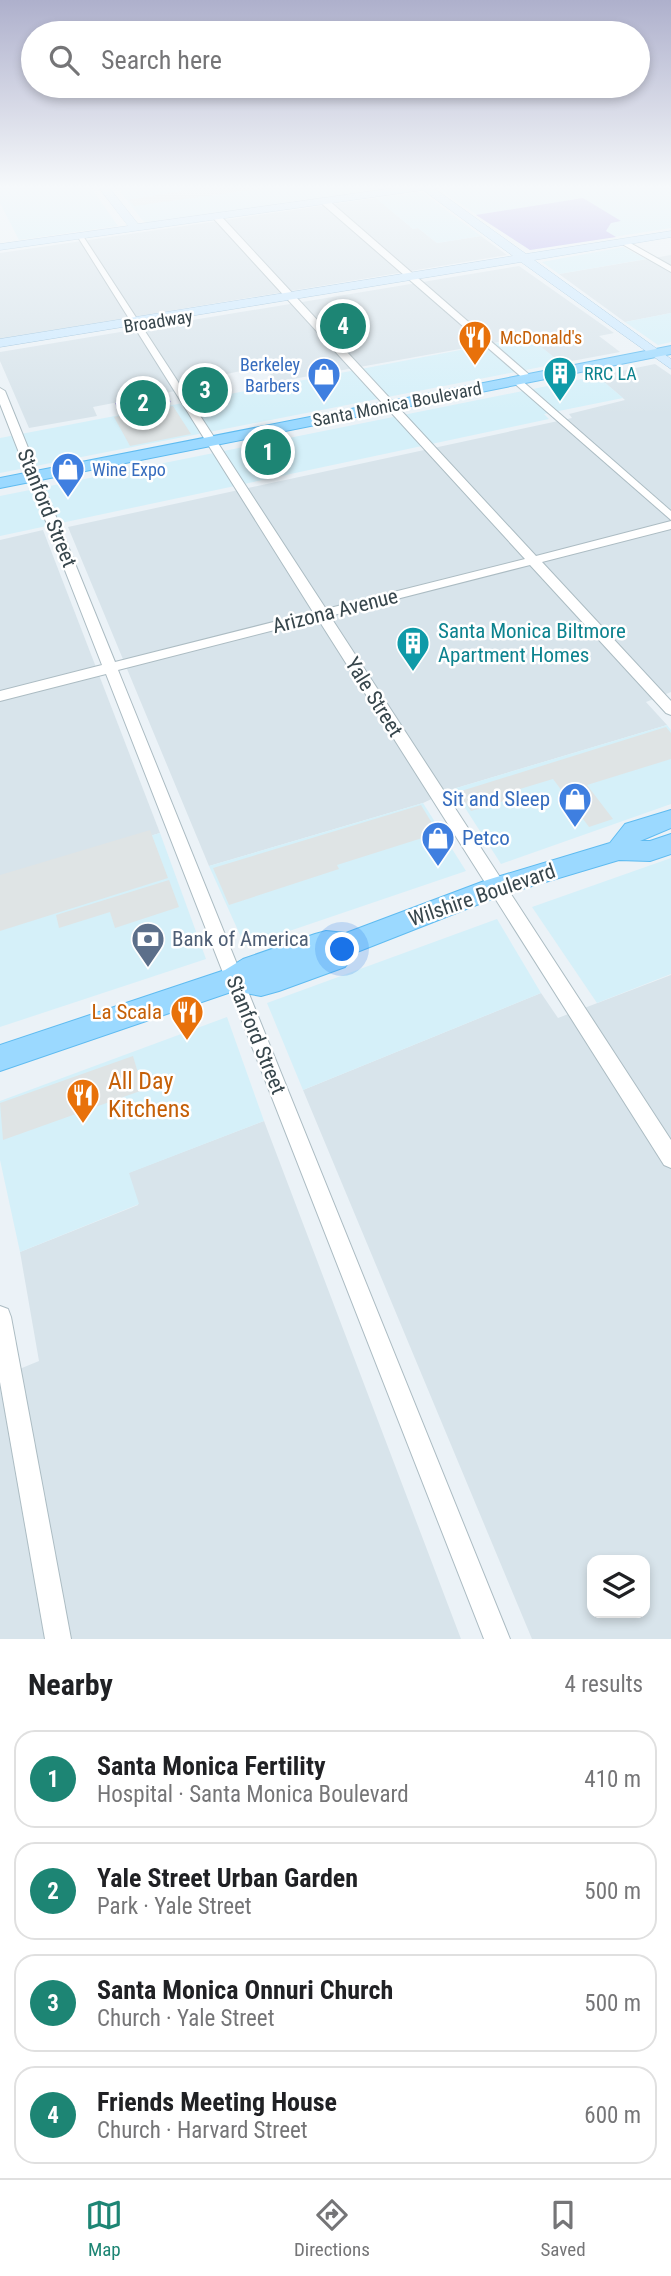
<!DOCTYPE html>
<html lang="en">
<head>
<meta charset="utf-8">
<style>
  :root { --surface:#fff; --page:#f2f2f2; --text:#202124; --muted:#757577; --line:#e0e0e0; --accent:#1d8574 }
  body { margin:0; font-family:"Roboto Condensed",sans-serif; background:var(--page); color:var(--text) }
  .controls { position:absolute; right:21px; bottom:21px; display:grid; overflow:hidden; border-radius:14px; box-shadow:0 4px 10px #0003 }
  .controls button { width:63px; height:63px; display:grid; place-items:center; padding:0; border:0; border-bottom:2px solid var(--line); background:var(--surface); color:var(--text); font:35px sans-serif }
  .you { position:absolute; left:343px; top:950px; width:24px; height:24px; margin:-18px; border:5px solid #fff; border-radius:50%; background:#1a73e8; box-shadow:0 0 0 10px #1a73e833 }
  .badge { display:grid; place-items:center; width:46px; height:46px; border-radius:50%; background:var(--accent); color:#fff; font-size:23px; font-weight:700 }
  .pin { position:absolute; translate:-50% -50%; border:4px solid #fff; box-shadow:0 2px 7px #0006 }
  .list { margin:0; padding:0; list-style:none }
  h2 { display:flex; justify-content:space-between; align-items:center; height:91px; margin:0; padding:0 28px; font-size:30px }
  h2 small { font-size:23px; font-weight:400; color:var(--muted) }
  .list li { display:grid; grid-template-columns:46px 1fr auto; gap:21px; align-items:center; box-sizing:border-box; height:98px; margin:0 14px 14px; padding:0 14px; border:2px solid var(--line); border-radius:21px }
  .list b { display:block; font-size:26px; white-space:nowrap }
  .list p { margin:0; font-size:23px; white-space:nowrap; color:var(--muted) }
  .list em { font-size:23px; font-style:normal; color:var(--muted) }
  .icon { flex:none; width:38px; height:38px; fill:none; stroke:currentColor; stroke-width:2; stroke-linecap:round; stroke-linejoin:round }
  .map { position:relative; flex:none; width:671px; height:1639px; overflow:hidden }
  .search { position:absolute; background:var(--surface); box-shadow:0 4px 10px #0003; left:21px; right:21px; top:21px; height:77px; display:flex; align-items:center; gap:18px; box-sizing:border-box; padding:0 24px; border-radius:38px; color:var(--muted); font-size:26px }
  .sheet { height:539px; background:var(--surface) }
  nav { display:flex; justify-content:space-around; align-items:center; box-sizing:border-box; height:98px; border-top:2px solid var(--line); background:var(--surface); font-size:19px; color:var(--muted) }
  nav a { display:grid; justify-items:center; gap:4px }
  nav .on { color:var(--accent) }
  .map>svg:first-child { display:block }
  .residential { fill:#d8e4eb; fill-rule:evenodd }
  .commercial { fill:#d5f0f9 }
  .green { fill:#b8b0ee }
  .parking { fill:#dfe4e5 }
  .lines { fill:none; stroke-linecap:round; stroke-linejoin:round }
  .street-casing { stroke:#acbcc3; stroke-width:2 }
  .secondary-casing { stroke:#94bcd8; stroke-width:1 }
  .primary-casing { stroke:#5fbbf0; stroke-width:2 }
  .street { fill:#fff; fill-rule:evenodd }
  .secondary { fill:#cce9ff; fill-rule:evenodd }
  .primary { fill:#9bd9ff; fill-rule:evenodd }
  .labels { text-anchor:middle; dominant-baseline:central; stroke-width:5; stroke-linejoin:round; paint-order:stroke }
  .far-street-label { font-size:18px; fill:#37464c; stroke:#fff }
  .far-food-label { font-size:18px; fill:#c56008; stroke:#fff; text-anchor:start }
  .far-shop-label { font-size:18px; fill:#366cbe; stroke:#fff; text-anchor:end }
  .far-culture-label { font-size:18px; fill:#0d838f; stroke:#fff; text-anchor:start }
  .street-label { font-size:21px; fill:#37464c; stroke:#fff }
  .culture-label { font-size:21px; fill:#0d838f; stroke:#fff; text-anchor:start }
  .shop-label { font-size:21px; fill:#366cbe; stroke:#fff; text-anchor:end }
  .service-label { font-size:21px; fill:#4e5e75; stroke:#fff; text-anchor:start }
  .food-label { font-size:21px; fill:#c56008; stroke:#fff; text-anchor:end }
  .near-food-label { font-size:24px; fill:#c56008; stroke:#fff; text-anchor:start }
</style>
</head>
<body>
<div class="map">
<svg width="671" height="1639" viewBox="0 0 671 1639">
  <rect width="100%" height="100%" fill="#ebf2f7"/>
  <g class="residential">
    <path d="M376,198L413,229L418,228L437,243L481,236L507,255L0,339V253Z"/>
    <path d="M671,255V313L625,322L559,274Z"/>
    <path d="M519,266L614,333L599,336L620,352L561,363L538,345L554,332L276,382L264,366L222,375L227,381L93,407L97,416L29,428L0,361V352Z"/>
    <path d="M655,364L671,375V692L646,702L667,725L453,789L423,803L209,866L68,527L572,418L569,414L625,400L597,376Z"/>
    <path d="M43,530L160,833L0,880V540Z"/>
    <path d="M671,975V1639H532L303,1090L541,993L558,1018ZM592,1560H645V1613H592Z"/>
    <path d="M264,1121L461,1639H0V1377L39,1361L20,1252L138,1205L128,1173Z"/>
  </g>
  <g class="commercial">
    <path d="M0,185H89L118,226L19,240L0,203Z"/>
    <path d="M115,185H408L148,222L143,221Z"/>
    <path d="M468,185H671V228L530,250L441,191L444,189Z"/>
    <path d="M422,192L481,236L437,243L418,228L413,229L376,198Z"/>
    <path d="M623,247L646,259L559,274L542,262Z"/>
    <path d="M671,313V342L658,345L625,322Z"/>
    <path d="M554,332L564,340L539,345L561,363L0,473V438Z"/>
    <path d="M597,376L623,398L544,414L549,419L0,536V496Z"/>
    <path d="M667,725L671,730V804L501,864L453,789Z"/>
    <path d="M423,803L466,871L245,946L209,866Z"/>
    <path d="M160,833L206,959L0,1027V880Z"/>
    <path d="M671,858V974L597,1003L532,907Z"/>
    <path d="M497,919L541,993L303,1090L267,1003Z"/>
    <path d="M227,1017L264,1121L129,1173L139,1204L20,1252L0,1160V1101Z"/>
  </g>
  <g class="green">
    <path d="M583,198L621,221L611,223L606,231L616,237L530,250L476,215Z"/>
    <path d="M166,394L171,402L119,412L115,403Z"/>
  </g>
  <g class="parking">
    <path d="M215,185H288L134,206L129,200Z"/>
    <path d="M173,406L191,434L130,446L114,417Z"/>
    <path d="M666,727L671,733V759L587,785L613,819L589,827L553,779L510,792L514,798L471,811L458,792Z"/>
    <path d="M421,805L438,833L337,865L339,869L229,905L213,868Z"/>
    <path d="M150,830L168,878L0,931V875Z"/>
    <path d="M169,880L179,907L115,928L110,912L59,928L56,915Z"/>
    <path d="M133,1056L143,1090L3,1140L0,1103Z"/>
  </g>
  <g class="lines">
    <defs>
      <g id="street">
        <path d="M321,199H327L532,377V381H526L321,203Z"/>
        <path d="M214,215H220L536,556L671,521V529L542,562L671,701V715L666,713L530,565L330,616L671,1140V1168L664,1165L318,619L118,670L510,1639H484L106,674L0,701V691L102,665L0,404V388L5,391L115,662L313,612L76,234L83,236L326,609L525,559L214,219Z"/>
        <path d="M625,240L671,266V272L622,244Z"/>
        <path d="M514,379H520L671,511V520L514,383Z"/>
        <path d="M0,1306L8,1309L11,1317L71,1639H45L0,1382Z"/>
      </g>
      <path id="secondary" d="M97,185H107L138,224L415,185H443L435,189L526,254L671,231V237L534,260L671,359V369L521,262L0,347V339L513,256L423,190L0,250V244L128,226Z"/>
      <g id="primary">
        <path d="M671,346V354L0,488V478Z"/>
        <path d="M671,810V828L640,841H650L671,834V854L650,861L619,860L502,895L357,952L345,967L279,991L261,996L234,991L0,1071V1045L225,970L243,959L315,934L326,931L346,933L487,880L610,843L625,824Z"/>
      </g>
    </defs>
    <use href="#street" class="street-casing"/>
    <use href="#secondary" class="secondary-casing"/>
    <use href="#primary" class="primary-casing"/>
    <use href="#street" class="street"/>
    <use href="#secondary" class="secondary"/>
    <use href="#primary" class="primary"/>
  </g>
  <linearGradient id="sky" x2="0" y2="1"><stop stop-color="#aeb0cc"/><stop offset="0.45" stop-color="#f6f9fb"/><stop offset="1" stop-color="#f6f9fb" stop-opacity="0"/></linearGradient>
  <rect width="671" height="415" fill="url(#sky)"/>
  <defs>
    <symbol id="restaurant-pin" viewBox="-11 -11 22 30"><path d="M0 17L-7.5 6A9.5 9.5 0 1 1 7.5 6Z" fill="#e8710a" stroke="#fff"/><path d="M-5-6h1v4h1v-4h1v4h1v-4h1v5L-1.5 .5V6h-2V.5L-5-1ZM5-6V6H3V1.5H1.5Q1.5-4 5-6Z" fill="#fff"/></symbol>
    <symbol id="building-pin" viewBox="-11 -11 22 30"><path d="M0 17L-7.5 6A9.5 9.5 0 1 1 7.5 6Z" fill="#0f9aa8" stroke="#fff"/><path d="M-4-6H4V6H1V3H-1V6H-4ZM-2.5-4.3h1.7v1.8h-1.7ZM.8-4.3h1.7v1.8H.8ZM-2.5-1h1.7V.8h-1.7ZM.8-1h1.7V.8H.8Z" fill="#fff"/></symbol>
    <symbol id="shop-pin" viewBox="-11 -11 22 30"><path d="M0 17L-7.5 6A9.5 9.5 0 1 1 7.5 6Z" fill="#3f7fe0" stroke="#fff"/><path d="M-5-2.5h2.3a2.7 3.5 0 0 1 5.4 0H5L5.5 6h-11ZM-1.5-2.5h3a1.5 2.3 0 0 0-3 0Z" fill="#fff"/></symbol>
    <symbol id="bank-pin" viewBox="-11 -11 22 30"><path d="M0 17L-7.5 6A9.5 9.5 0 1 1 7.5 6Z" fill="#5c6f8a" stroke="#fff"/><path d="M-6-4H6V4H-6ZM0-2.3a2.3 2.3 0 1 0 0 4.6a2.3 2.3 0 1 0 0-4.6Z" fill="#fff"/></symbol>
  </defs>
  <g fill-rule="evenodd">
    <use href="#restaurant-pin" x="456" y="318" width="38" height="52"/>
    <use href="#building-pin" x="541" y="354" width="38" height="52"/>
    <use href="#shop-pin" x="305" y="355" width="38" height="52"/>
    <use href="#shop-pin" x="49" y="450" width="38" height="52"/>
    <use href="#building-pin" x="394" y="624" width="38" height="52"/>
    <use href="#shop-pin" x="556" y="780" width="38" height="52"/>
    <use href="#shop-pin" x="419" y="819" width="38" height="52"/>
    <use href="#bank-pin" x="129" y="920" width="38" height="52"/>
    <use href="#restaurant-pin" x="168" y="993" width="38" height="52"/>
    <use href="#restaurant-pin" x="64" y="1076" width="38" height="52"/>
  </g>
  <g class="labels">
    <g class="far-street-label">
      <text transform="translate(158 321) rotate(-9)">Broadway</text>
      <text transform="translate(397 404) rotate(-11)">Santa Monica Boulevard</text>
    </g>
    <g class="far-food-label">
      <text x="500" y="337">McDonald's</text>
    </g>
    <g class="far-shop-label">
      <text x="300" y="364">Berkeley<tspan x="300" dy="21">Barbers</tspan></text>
      <text x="92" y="469" text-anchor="start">Wine Expo</text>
    </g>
    <g class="far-culture-label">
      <text x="584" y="373">RRC LA</text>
    </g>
    <g class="street-label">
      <text transform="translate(47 508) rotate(68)">Stanford Street</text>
      <text transform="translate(335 611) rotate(-14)">Arizona Avenue</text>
      <text transform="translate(374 697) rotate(58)">Yale Street</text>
      <text transform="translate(482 895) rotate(-19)">Wilshire Boulevard</text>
      <text transform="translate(256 1035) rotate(68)">Stanford Street</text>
    </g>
    <g class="culture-label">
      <text x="438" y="631">Santa Monica Biltmore<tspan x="438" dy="24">Apartment Homes</tspan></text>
    </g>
    <g class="shop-label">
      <text x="550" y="799">Sit and Sleep</text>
      <text x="462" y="838" text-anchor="start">Petco</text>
    </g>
    <g class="service-label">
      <text x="172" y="939">Bank of America</text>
    </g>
    <g class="food-label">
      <text x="162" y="1012">La Scala</text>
    </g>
    <g class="near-food-label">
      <text x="108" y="1081">All Day<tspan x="108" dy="28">Kitchens</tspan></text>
    </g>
  </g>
</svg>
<div class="controls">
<button><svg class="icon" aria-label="layers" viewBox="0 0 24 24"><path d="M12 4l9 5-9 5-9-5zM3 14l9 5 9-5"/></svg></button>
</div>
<div class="you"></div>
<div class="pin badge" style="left:268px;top:452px">1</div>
<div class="pin badge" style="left:143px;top:403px">2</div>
<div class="pin badge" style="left:205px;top:390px">3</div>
<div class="pin badge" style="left:343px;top:326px">4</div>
<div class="search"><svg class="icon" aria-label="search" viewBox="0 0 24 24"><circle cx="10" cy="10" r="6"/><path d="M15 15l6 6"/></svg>Search here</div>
</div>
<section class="sheet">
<h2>Nearby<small>4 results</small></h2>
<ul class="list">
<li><span class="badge">1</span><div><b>Santa Monica Fertility</b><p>Hospital · Santa Monica Boulevard</p></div><em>410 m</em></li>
<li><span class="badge">2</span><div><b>Yale Street Urban Garden</b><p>Park · Yale Street</p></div><em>500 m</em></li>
<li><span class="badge">3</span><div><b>Santa Monica Onnuri Church</b><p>Church · Yale Street</p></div><em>500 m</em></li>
<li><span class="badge">4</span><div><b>Friends Meeting House</b><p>Church · Harvard Street</p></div><em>600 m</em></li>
</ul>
</section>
<nav>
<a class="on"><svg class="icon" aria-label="map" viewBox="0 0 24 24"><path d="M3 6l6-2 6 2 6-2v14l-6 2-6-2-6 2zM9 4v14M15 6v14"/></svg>Map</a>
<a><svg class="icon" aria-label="directions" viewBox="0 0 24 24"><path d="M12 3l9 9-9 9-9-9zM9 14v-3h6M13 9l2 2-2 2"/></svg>Directions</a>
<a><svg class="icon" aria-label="saved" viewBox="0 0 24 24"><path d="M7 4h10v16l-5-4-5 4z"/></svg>Saved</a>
</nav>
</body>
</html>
